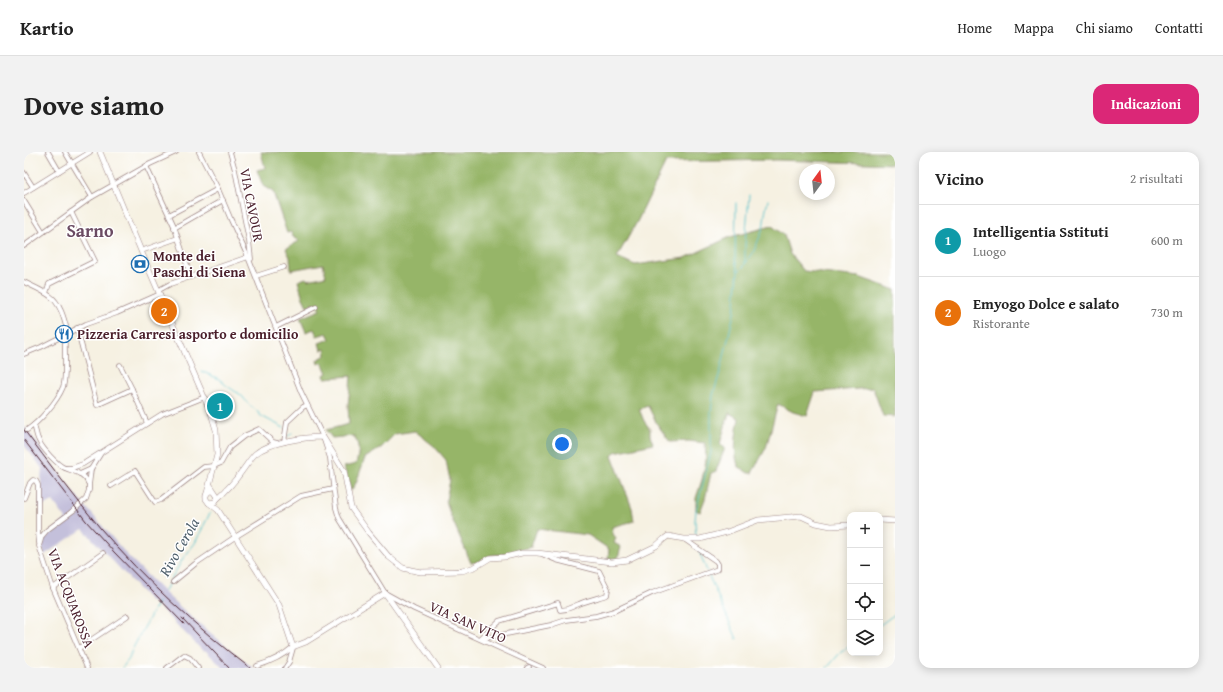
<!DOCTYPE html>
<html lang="it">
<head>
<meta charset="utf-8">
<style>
  :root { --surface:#fff; --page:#f2f2f2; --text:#222; --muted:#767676; --line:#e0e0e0; --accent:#db2777 }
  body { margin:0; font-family:"Gentium Book Plus",serif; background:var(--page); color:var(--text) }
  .controls { position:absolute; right:12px; bottom:12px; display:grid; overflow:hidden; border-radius:8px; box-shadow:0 2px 10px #0003 }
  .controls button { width:36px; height:36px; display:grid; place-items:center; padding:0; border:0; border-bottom:1px solid var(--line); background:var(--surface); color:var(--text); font:20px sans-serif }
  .compass { position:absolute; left:775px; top:12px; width:36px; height:36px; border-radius:50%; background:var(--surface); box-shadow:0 2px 10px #0003; rotate:15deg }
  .you { position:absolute; left:538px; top:292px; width:14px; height:14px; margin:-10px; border:3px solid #fff; border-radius:50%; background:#1a73e8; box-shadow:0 0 0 6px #1a73e833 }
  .badge { display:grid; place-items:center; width:26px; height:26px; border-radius:50%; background:var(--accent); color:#fff; font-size:13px; font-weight:700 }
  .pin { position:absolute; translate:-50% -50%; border:2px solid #fff; box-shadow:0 1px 4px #0006 }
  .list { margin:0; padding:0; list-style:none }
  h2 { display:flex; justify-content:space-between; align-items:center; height:52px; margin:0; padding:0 16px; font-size:17px }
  h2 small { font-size:13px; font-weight:400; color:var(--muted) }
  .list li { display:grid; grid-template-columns:26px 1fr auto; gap:12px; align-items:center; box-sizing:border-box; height:72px; padding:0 16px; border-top:1px solid var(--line) }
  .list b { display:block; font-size:15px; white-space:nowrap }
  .list p { margin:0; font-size:13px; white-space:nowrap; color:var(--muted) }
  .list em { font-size:13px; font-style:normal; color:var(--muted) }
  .icon { flex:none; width:22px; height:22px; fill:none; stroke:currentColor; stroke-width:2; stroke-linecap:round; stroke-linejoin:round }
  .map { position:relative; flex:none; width:871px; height:516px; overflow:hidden; border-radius:12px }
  header { display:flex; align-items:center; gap:24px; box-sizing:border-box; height:56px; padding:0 20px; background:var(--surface); border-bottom:1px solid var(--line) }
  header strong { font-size:19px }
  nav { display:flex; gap:22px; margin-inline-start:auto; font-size:14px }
  .intro { display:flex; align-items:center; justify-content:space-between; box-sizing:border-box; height:96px; padding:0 24px }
  h1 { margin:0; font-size:28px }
  .button { padding:10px 18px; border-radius:12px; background:var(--accent); color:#fff; font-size:14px; font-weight:700 }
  main { display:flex; gap:24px; padding:0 24px }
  aside { flex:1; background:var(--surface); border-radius:12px; box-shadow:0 2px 10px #0003 }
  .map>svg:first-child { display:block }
  .industrial { fill:#c4c0db }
  .forest { fill:#96b568; stroke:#706a4a }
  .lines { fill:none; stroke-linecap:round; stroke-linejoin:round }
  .stream { stroke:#53c0cb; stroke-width:1 }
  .minor-casing { stroke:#a08886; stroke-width:5.5 }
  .tertiary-casing { stroke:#a08886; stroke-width:6 }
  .minor { stroke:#fff; stroke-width:4 }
  .tertiary { stroke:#fff; stroke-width:5 }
  .rail { stroke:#4a1f2b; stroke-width:1 }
  .labels { text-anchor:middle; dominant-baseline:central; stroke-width:3; stroke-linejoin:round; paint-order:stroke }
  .street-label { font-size:14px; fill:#4a1f2b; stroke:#fff }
  .poi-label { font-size:14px; font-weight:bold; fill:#4a1f2b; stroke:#fff; text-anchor:start }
  .water-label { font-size:15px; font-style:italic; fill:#4e5f6b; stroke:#fff }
  .district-label { font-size:18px; font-weight:bold; fill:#6b4b63; stroke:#fff }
</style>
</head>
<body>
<header>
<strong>Kartio</strong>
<nav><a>Home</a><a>Mappa</a><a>Chi siamo</a><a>Contatti</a></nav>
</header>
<div class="intro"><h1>Dove siamo</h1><a class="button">Indicazioni</a></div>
<main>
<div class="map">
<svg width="871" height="516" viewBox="0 0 871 516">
  <rect width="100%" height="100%" fill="#fff"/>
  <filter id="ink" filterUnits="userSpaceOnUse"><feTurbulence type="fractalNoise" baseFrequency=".025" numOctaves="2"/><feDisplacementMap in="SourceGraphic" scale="8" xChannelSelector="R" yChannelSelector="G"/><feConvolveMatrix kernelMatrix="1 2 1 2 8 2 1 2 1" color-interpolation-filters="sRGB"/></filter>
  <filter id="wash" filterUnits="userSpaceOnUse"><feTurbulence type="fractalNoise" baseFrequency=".012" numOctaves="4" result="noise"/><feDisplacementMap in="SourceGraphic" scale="16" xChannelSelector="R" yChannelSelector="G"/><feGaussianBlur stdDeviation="0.9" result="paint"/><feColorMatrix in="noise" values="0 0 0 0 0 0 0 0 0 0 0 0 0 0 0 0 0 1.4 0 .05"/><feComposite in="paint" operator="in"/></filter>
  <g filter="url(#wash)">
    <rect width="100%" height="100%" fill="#f6f1e2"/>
    <path class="industrial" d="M0,274L56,348L104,404L144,444L172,469L229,516H199L181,498L179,499L131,451L127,450L59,377L20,403L18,395L20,387L42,367L29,349L17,355H15L18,316L0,293Z"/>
    <path class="forest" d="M237,0H871V12L752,8L642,10L614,68L593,105L611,113L661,106L706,85L748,74L760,83L766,102L780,119L835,125L871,138V265L859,264L849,236L791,240L783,264L769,260L754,252L742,296L728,321H724L714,314C709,297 712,283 715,266L705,261L696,292L701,296L692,319L687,321L681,347L676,360L672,358V346L678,328L682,308L681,291L664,289L646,290L633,272L624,254L615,257L620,269L626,277V284L629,292L591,300L588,303L608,356L610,369L588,375L589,382L592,386L590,391L597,395L594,406L584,407L585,397L564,383L513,377L507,395L481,402L467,403L453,410L447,411L426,362L422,348L426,328L422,308L410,294L391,279L371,282L357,296L341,306L332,331L327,339L320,315L332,312C335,300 336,295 330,284L308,286L302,278L325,272L324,253L326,236L327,224L301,226L300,223L303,221L298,210L294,212L293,208L302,203L301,197L297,198L295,191L306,187L303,181L293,184L290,177L282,180L276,166L296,158L293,151L283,154L279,146L274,129L282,126L284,128L302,124L299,112L267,118L266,105L262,97L275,89L274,87H272L271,85H269L267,80L263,81L249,40L239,34L233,18L241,16Z"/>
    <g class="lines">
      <g class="stream">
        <path d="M722,111L729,101L739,77L741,62L744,48"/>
        <path d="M715,119L721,113V92L725,43"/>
        <path d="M177,219L195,227L203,234L218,244L225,253L231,257L237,264L260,276"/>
        <path d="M264,284L268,281"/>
        <path d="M672,385L671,369L672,358L687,300V261L689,243L697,217L710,161L714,120L711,107L712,51"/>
        <path d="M675,399L683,419"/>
        <path d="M684,422L713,487"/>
        <path d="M140,440L158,408L171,391L186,361"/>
        <path d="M856,473L871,462"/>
        <path d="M98,516L105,507L109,496L134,450"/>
        <path d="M803,516L816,501L826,494"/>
      </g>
    </g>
  </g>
  <g filter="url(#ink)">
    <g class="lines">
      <defs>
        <g id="minor">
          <path d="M24,0L35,19"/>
          <path d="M41,0L68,45"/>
          <path d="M175,0L194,37L207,68L224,105L277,240L299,285L306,306L308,325L312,356L315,366L361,441L390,457L519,516"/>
          <path d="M206,0L211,18L225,89L227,107"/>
          <path d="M122,14L150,74L167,125"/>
          <path d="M0,21L9,35"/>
          <path d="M0,41L66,0"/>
          <path d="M0,49L19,80"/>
          <path d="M145,63L194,37"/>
          <path d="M150,76L199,48"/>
          <path d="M0,94L68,45L126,12L152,0"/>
          <path d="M117,99L154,86"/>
          <path d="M232,124L260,115"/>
          <path d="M0,130C8,134 18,138 26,144C36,151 40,166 43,178L41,183C40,196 43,224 39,235C33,250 15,270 3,278"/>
          <path d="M135,138L146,132L224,105"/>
          <path d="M22,141L25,132L71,109L47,60"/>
          <path d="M252,175L292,155"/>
          <path d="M53,176L73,253L108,237"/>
          <path d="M0,202L17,195L62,172L93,161L136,142"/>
          <path d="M96,213L108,237L123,271"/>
          <path d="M10,273C12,278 12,284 15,289C18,296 33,313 41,316C50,320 61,321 64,331"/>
          <path d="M260,290L263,270L279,255L283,253"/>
          <path d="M41,316H48L59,312L138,262L181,245"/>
          <path d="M56,322L67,317"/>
          <path d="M87,334L111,319L131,350L137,348L180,315L190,314L197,311L206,295L220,284L235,277L249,290L253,291"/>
          <path d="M0,346L6,331L9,328L12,329L14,333V380L15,391"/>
          <path d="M149,430L171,412L211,385L277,344L309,337"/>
          <path d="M29,436L79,401"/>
          <path d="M457,486L475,469L534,451L536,458C546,458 546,455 555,452C564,448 574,446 583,443L584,437L575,419L532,408L520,403"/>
          <path d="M457,487L527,473L542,468L572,464L590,459L628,441L694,417V412L692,409L660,387"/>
          <path d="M55,496L103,464"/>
          <path d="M233,514C246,510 259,504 269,495"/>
          <path d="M63,516L29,436L15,394L18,384L23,378L50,358L62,347L65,338V333L67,317L77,301"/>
          <path d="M143,516L160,503L166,506L174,516"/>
          <path d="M261,516L265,510L269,496"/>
          <path d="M503,516L505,515"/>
        </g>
        <g id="tertiary">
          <path d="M76,0L117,99L187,261L192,278L193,303L183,341"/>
          <path d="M186,333L194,345L191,350L185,351L182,347C181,342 184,339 189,339"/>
          <path d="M193,347C202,339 211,329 218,319C222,314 226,307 231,302C245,290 281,285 299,285L320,319L327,356L345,381L365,405L379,416L387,418L397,420L438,419L451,415L466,406L481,405L498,401H513L588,410L603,408L632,394L640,387L644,384L660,387H676L703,380L734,368L777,364L792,371L807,374L826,373"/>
          <path d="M185,351L194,358L255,453L269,495L282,490L361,441L414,516"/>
          <path d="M856,368L871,369"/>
        </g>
      </defs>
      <use href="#minor" class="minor-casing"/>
      <use href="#tertiary" class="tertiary-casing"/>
      <use href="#minor" class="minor"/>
      <use href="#tertiary" class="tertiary"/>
      <g class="rail">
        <path d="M0,278C25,311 50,345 77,377C121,428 172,475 226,516"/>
        <path d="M0,288L62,369L90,400L160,472"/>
        <path d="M158,466L205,516"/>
      </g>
    </g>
  </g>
  <defs>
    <symbol id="bank-ring" viewBox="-11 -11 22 22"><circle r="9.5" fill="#fff" stroke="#1f6fb2" stroke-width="1.5"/><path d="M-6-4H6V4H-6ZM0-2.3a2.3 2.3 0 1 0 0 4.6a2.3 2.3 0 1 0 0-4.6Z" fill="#1f6fb2"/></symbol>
    <symbol id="restaurant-ring" viewBox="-11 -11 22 22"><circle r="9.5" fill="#fff" stroke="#1f6fb2" stroke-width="1.5"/><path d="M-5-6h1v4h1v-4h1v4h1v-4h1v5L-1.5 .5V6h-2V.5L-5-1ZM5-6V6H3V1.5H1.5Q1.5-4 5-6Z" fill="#1f6fb2"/></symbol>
  </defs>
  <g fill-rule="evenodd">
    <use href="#bank-ring" x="106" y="102" width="20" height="20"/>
    <use href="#restaurant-ring" x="30" y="172" width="20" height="20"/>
  </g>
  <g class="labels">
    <g class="street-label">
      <text transform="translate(228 53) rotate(79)">VIA CAVOUR</text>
      <text transform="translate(47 446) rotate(69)">VIA ACQUAROSSA</text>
      <text transform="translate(444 470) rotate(24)">VIA SAN VITO</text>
    </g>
    <g class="poi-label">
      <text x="129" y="104">Monte dei<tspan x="129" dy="16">Paschi di Siena</tspan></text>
      <text x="53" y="182">Pizzeria Carresi asporto e domicilio</text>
    </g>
    <g class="water-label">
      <text transform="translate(155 395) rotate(-60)">Rivo Cerola</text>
    </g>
    <g class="district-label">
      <text x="66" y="78">Sarno</text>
    </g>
  </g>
</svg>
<div class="controls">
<button>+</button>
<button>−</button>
<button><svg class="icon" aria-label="locate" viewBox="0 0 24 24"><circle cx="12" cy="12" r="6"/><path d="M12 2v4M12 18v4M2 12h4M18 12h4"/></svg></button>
<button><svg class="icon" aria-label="layers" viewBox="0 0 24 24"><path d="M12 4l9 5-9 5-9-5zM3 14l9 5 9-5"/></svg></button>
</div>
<svg class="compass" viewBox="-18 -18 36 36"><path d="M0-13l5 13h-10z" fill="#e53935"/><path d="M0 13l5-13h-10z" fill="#767676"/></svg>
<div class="you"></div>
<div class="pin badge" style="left:196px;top:254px;background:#0f9aa8">1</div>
<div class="pin badge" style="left:140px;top:159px;background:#e8710a">2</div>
</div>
<aside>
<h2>Vicino<small>2 risultati</small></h2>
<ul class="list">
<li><span class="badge" style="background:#0f9aa8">1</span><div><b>Intelligentia Sstituti</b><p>Luogo</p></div><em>600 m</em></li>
<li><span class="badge" style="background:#e8710a">2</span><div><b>Emyogo Dolce e salato</b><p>Ristorante</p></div><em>730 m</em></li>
</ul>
</aside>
</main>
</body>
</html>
